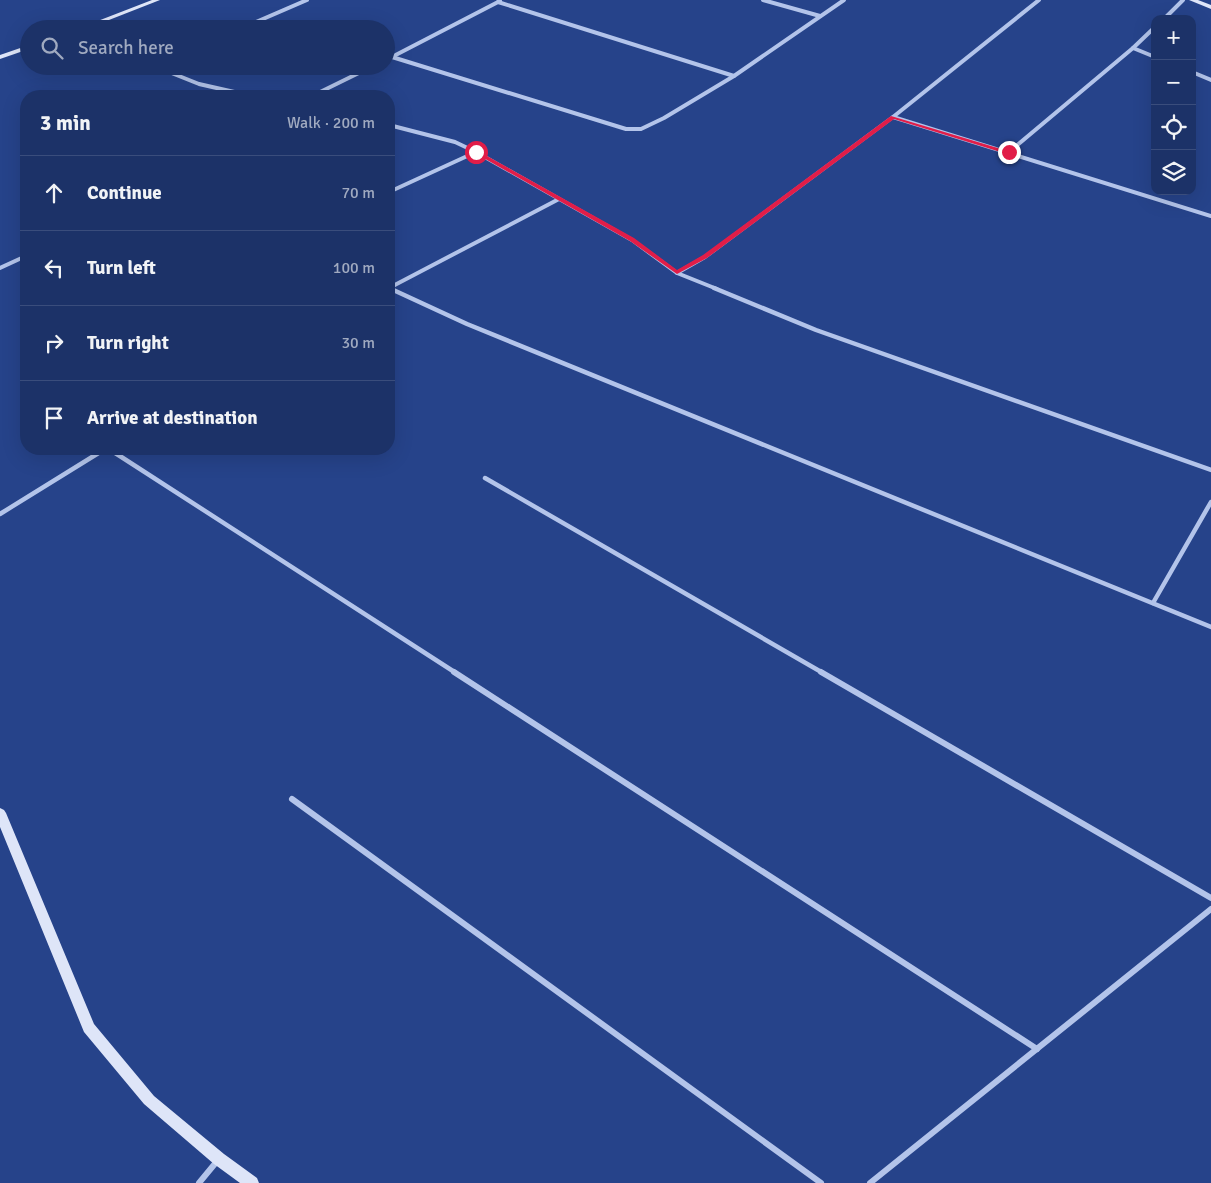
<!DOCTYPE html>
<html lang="en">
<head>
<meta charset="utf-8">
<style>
  :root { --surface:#1c3268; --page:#293e71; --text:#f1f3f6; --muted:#a0aac0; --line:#3a4d7c }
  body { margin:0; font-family:Signika,sans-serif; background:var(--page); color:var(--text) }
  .controls { position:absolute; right:15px; top:15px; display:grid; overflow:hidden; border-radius:10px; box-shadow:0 5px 20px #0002 }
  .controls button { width:45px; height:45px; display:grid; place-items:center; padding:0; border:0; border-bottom:1px solid var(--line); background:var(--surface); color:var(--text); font:25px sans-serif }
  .stop { position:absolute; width:15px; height:15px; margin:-11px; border:4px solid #e11d48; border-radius:50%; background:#fff }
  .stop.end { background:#e11d48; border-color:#fff; box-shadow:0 1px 5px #0008 }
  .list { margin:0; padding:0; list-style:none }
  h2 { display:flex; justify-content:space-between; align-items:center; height:65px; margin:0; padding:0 20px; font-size:21px }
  h2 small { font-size:16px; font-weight:400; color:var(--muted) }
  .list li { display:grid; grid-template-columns:32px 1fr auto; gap:15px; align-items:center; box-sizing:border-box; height:75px; padding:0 20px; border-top:1px solid var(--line) }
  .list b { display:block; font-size:19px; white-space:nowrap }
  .list em { font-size:16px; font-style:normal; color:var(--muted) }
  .icon { flex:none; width:28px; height:28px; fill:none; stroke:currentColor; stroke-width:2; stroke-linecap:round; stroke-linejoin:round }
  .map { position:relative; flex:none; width:1211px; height:1183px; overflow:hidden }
  .search { position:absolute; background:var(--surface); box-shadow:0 5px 20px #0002; left:20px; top:20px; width:375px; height:55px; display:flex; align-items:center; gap:12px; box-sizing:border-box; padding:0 18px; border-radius:28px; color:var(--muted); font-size:19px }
  .panel { position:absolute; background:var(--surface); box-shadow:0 5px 20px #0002; left:20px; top:90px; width:375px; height:365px; border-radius:20px }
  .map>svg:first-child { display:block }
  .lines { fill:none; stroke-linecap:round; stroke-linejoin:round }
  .street-far2 { stroke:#b3c4ea; stroke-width:4 }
  .street-far1 { stroke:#b3c4ea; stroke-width:4.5 }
  .street { stroke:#b3c4ea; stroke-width:6 }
  .secondary { fill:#dee5f8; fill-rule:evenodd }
  .route { fill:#e11d48 }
</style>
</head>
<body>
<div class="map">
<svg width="1211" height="1183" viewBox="0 0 1211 1183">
  <rect width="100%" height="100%" fill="#26438a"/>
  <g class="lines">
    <g class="street-far2">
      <path d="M763,0L820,16"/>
      <path d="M498,2L734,76"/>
      <path d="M1164,19L1183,0"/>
      <path d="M240,29L307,0"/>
      <path d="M1133,48L1155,57"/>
      <path d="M392,57L626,129H641L664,118L734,76L844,0"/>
      <path d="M386,60L500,1"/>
      <path d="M154,66L199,84L252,96"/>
      <path d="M1192,72L1211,80"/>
      <path d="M312,96L373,66"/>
      <path d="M893,117L1211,216"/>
      <path d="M389,125L455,142L476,152L632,240L677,273L717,289"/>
      <path d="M1009,152L1133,48L1155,27"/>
      <path d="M389,192L476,152"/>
      <path d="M0,268L26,256"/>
      <path d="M677,273L705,257L893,117L1039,0"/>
      <path d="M389,288L392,289"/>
      <path d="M389,288L559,199"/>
    </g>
    <g class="street-far1">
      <path d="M389,288L467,324L1211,627"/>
      <path d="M714,288L816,330L1211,470"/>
      <path d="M109,449L456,673"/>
      <path d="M485,478L823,673"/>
      <path d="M0,514L105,449"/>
      <path d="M1153,603L1211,502"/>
    </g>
    <g class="street">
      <path d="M454,672L1037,1049"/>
      <path d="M821,672L1211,898"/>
      <path d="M292,799L821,1183"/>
      <path d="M199,1183L218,1160"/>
      <path d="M870,1183L1211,909"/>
    </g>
    <g class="secondary">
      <path d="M152,0H160L86,29H77Z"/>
      <path d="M1189,0H1198L1211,5V9Z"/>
      <path d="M29,45V49L0,59V55Z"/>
      <path d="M0,808L4,810L6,813L94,1024L154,1096L224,1154L257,1178L259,1183H240L214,1164L144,1104L84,1032L0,827Z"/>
    </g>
  </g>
  <path class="route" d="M891,116L1011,152L1007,154L894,119L707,258L677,274L630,241L473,152L478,151L634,238L677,270L703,255Z"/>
</svg>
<div class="controls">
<button>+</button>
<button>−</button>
<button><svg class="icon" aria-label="locate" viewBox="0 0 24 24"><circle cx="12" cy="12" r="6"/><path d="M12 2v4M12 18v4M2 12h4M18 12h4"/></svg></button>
<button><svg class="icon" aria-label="layers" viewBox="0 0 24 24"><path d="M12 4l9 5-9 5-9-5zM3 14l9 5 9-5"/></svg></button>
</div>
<div class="stop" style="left:476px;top:152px"></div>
<div class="stop end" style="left:1009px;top:152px"></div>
<div class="search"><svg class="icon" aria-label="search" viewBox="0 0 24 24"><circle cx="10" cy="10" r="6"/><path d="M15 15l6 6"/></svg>Search here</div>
<section class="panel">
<h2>3 min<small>Walk · 200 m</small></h2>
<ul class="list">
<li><svg class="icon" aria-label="ahead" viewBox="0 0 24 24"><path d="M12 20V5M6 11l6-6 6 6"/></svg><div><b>Continue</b></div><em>70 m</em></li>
<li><svg class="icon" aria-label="left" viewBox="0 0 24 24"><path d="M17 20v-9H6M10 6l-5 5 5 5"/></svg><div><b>Turn left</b></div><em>100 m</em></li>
<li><svg class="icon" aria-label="right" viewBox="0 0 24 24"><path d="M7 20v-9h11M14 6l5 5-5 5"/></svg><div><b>Turn right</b></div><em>30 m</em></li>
<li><svg class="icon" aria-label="arrive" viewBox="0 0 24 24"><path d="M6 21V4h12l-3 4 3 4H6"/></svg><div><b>Arrive at destination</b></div></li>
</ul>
</section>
</div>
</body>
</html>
